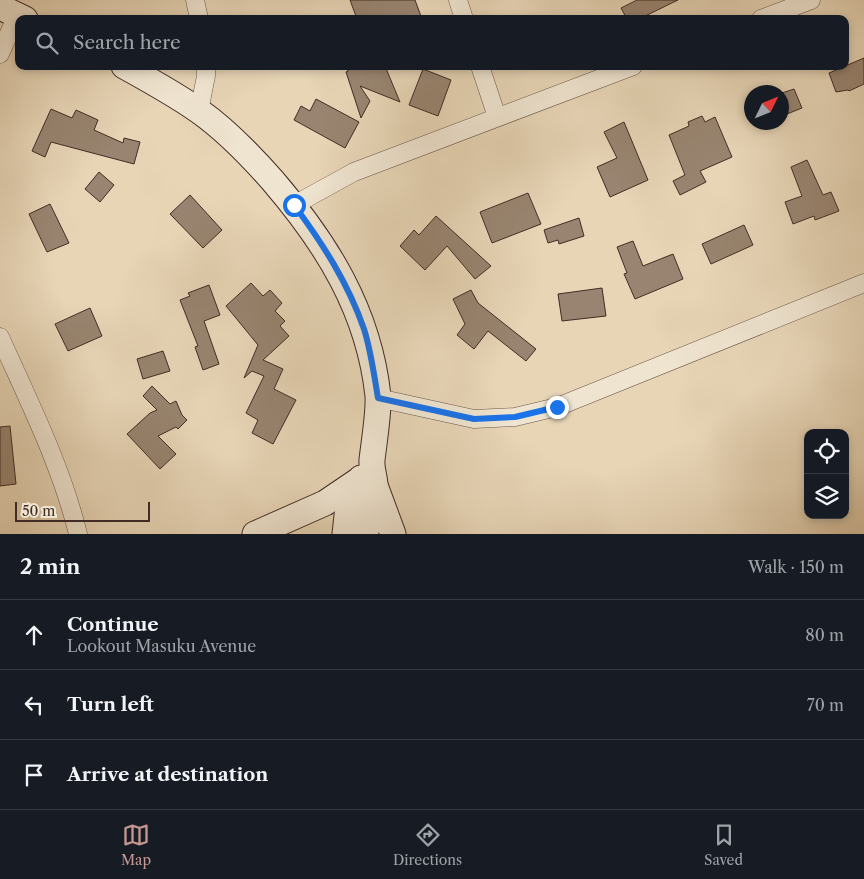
<!DOCTYPE html>
<html lang="en">
<head>
<meta charset="utf-8">
<style>
  :root { --surface:#171b24; --page:#242831; --text:#f1f3f6; --muted:#9ea1a6; --line:#363941; --accent:#c59692 }
  body { margin:0; font-family:"Libre Caslon Text",serif; background:var(--page); color:var(--text) }
  .controls { position:absolute; right:15px; bottom:15px; display:grid; overflow:hidden; border-radius:10px; box-shadow:0 2px 8px #0003 }
  .controls button { width:45px; height:45px; display:grid; place-items:center; padding:0; border:0; border-bottom:1px solid var(--line); background:var(--surface); color:var(--text); font:25px sans-serif }
  .compass { position:absolute; left:744px; top:85px; width:45px; height:45px; border-radius:50%; background:var(--surface); box-shadow:0 2px 8px #0003; rotate:47deg }
  .scale { position:absolute; left:15px; bottom:12px; width:135px; box-sizing:border-box; padding-left:5px; border:2px solid #422c25; border-top:0; font-size:14px; line-height:18px; white-space:nowrap; color:#422c25; -webkit-text-stroke:4px #efe4d0; paint-order:stroke }
  .stop { position:absolute; width:15px; height:15px; margin:-11px; border:4px solid #1a73e8; border-radius:50%; background:#fff }
  .stop.end { background:#1a73e8; border-color:#fff; box-shadow:0 1px 5px #0008 }
  .list { margin:0; padding:0; list-style:none }
  h2 { display:flex; justify-content:space-between; align-items:center; height:65px; margin:0; padding:0 20px; font-size:21px }
  h2 small { font-size:16px; font-weight:400; color:var(--muted) }
  .list li { display:grid; grid-template-columns:32px 1fr auto; gap:15px; align-items:center; box-sizing:border-box; height:70px; padding:0 20px; border-top:1px solid var(--line) }
  .list b { display:block; font-size:19px; white-space:nowrap }
  .list p { margin:0; font-size:16px; white-space:nowrap; color:var(--muted) }
  .list em { font-size:16px; font-style:normal; color:var(--muted) }
  .icon { flex:none; width:28px; height:28px; fill:none; stroke:currentColor; stroke-width:2; stroke-linecap:round; stroke-linejoin:round }
  .map { position:relative; flex:none; width:864px; height:534px; overflow:hidden }
  .search { position:absolute; background:var(--surface); box-shadow:0 2px 8px #0003; left:15px; right:15px; top:15px; height:55px; display:flex; align-items:center; gap:12px; box-sizing:border-box; padding:0 18px; border-radius:10px; color:var(--muted); font-size:19px }
  .sheet { height:275px; background:var(--surface) }
  nav { display:flex; justify-content:space-around; align-items:center; box-sizing:border-box; height:70px; border-top:1px solid var(--line); background:var(--surface); font-size:14px; color:var(--muted) }
  nav a { display:grid; justify-items:center; gap:2px }
  nav .on { color:var(--accent) }
  .map>svg:first-child { display:block }
  .building { fill:#988470; stroke:#422c25 }
  .lines { fill:none; stroke-linecap:round; stroke-linejoin:round }
  .street-casing { stroke:#6b5649; stroke-width:19 }
  .secondary-casing { stroke:#422c25; stroke-width:27 }
  .street { stroke:#efe4d0; stroke-width:18 }
  .secondary { stroke:#efe4d0; stroke-width:25 }
  .route { stroke:#1a73e8; stroke-width:6 }
</style>
</head>
<body>
<div class="map">
<svg width="864" height="534" viewBox="0 0 864 534">
  <rect width="100%" height="100%" fill="#e7d5b6"/>
  <filter id="stains"><feTurbulence type="fractalNoise" baseFrequency=".004" numOctaves="4"/><feColorMatrix values="0 0 0 0 .2 0 0 0 0 .09 0 0 0 0 .02 0 0 0 .5 -.17"/></filter>
  <radialGradient id="worn" r=".72"><stop offset=".6" stop-color="#630" stop-opacity="0"/><stop offset="1" stop-color="#630" stop-opacity=".3"/></radialGradient>
  <g class="building">
    <path d="M350,0H415L422,19H357Z"/>
    <path d="M637,0H678L639,19H627L621,8Z"/>
    <path d="M864,58V84L849,91L848,90L836,92L829,73Z"/>
    <path d="M347,66H385L400,102L360,86L370,101L361,118L346,72L348,71Z"/>
    <path d="M423,69L451,80L438,116L409,105Z"/>
    <path d="M794,89L802,108L782,116V93Z"/>
    <path d="M316,99L359,122L345,148L294,120L301,106L310,111Z"/>
    <path d="M51,109L72,118L76,110L98,120L94,130L123,143L124,138L140,142L134,164L51,142L45,157L32,151Z"/>
    <path d="M702,116L705,122L715,117L732,157L700,171L706,182L680,195L673,181L685,175L669,135L689,126L688,122Z"/>
    <path d="M624,122L648,180L610,197L597,167L617,158L604,132Z"/>
    <path d="M807,160L823,195L831,192L839,211L815,220L814,216L793,224L785,202L802,196L791,167Z"/>
    <path d="M99,172L114,185L100,202L85,189Z"/>
    <path d="M528,193L541,224L492,243L480,212Z"/>
    <path d="M190,195L222,230L203,248L170,214Z"/>
    <path d="M50,204L69,243L47,252L29,214Z"/>
    <path d="M436,216L491,266L475,279L447,246L425,270L400,246L414,230L419,235Z"/>
    <path d="M579,218L584,236L559,244L558,240L548,243L544,230Z"/>
    <path d="M744,225L753,245L711,264L702,244Z"/>
    <path d="M633,241L643,266L673,254L683,279L635,299L624,274L627,273L617,247Z"/>
    <path d="M251,283L263,296L270,290L282,303L275,311L285,321L280,326L289,336L263,360L283,369L274,389L296,400L273,444L252,433L258,420L246,413L264,376L252,371L244,378L258,345L226,306Z"/>
    <path d="M209,285L220,315L204,321L219,364L203,370L195,347L198,346L180,300L190,296L188,293Z"/>
    <path d="M602,288L606,316L562,321L558,294Z"/>
    <path d="M471,290L478,303L536,349L526,361L488,331L474,349L457,335L465,324L453,299Z"/>
    <path d="M90,308L102,336L68,351L55,324Z"/>
    <path d="M163,351L170,371L143,379L137,359Z"/>
    <path d="M152,386L170,404L176,401L182,415L187,420L178,429L176,427L158,436L176,454L160,469L127,434L150,413L157,410L143,396Z"/>
    <path d="M10,426L16,484L0,486V427Z"/>
  </g>
  <g class="lines">
    <defs>
      <g id="street">
        <path d="M195,0L199,19"/>
        <path d="M458,0L464,19"/>
        <path d="M761,19L811,0"/>
        <path d="M0,54L17,15"/>
        <path d="M480,66L497,117"/>
        <path d="M199,111L206,76V66"/>
        <path d="M294,205L354,172L633,66"/>
        <path d="M0,337C29,402 61,465 78,534"/>
        <path d="M378,398L474,419L515,417L557,407L864,283"/>
      </g>
      <g id="secondary">
        <path d="M0,7L25,19"/>
        <path d="M124,66C149,80 175,94 199,111C226,130 251,156 273,181C327,244 369,311 378,396C379,412 374,442 372,460C371,469 375,477 375,486C375,501 370,520 365,534"/>
        <path d="M376,488L393,534"/>
        <path d="M255,534L325,503L359,480"/>
        <path d="M345,534L348,506L361,478"/>
      </g>
    </defs>
    <use href="#street" class="street-casing"/>
    <use href="#secondary" class="secondary-casing"/>
    <use href="#street" class="street"/>
    <use href="#secondary" class="secondary"/>
  </g>
  <g class="lines">
    <path class="route" d="M294,205C323,244 348,283 364,329C371,351 374,375 378,398L474,419L515,417L557,407"/>
  </g>
  <rect width="100%" height="100%" filter="url(#stains)"/>
  <rect width="100%" height="100%" fill="url(#worn)"/>
</svg>
<div class="controls">
<button><svg class="icon" aria-label="locate" viewBox="0 0 24 24"><circle cx="12" cy="12" r="6"/><path d="M12 2v4M12 18v4M2 12h4M18 12h4"/></svg></button>
<button><svg class="icon" aria-label="layers" viewBox="0 0 24 24"><path d="M12 4l9 5-9 5-9-5zM3 14l9 5 9-5"/></svg></button>
</div>
<svg class="compass" viewBox="-18 -18 36 36"><path d="M0-13l5 13h-10z" fill="#e53935"/><path d="M0 13l5-13h-10z" fill="#9ea1a6"/></svg>
<div class="scale">50 m</div>
<div class="stop" style="left:294px;top:205px"></div>
<div class="stop end" style="left:557px;top:407px"></div>
<div class="search"><svg class="icon" aria-label="search" viewBox="0 0 24 24"><circle cx="10" cy="10" r="6"/><path d="M15 15l6 6"/></svg>Search here</div>
</div>
<section class="sheet">
<h2>2 min<small>Walk · 150 m</small></h2>
<ul class="list">
<li><svg class="icon" aria-label="ahead" viewBox="0 0 24 24"><path d="M12 20V5M6 11l6-6 6 6"/></svg><div><b>Continue</b><p>Lookout Masuku Avenue</p></div><em>80 m</em></li>
<li><svg class="icon" aria-label="left" viewBox="0 0 24 24"><path d="M17 20v-9H6M10 6l-5 5 5 5"/></svg><div><b>Turn left</b></div><em>70 m</em></li>
<li><svg class="icon" aria-label="arrive" viewBox="0 0 24 24"><path d="M6 21V4h12l-3 4 3 4H6"/></svg><div><b>Arrive at destination</b></div></li>
</ul>
</section>
<nav>
<a class="on"><svg class="icon" aria-label="map" viewBox="0 0 24 24"><path d="M3 6l6-2 6 2 6-2v14l-6 2-6-2-6 2zM9 4v14M15 6v14"/></svg>Map</a>
<a><svg class="icon" aria-label="directions" viewBox="0 0 24 24"><path d="M12 3l9 9-9 9-9-9zM9 14v-3h6M13 9l2 2-2 2"/></svg>Directions</a>
<a><svg class="icon" aria-label="saved" viewBox="0 0 24 24"><path d="M7 4h10v16l-5-4-5 4z"/></svg>Saved</a>
</nav>
</body>
</html>
